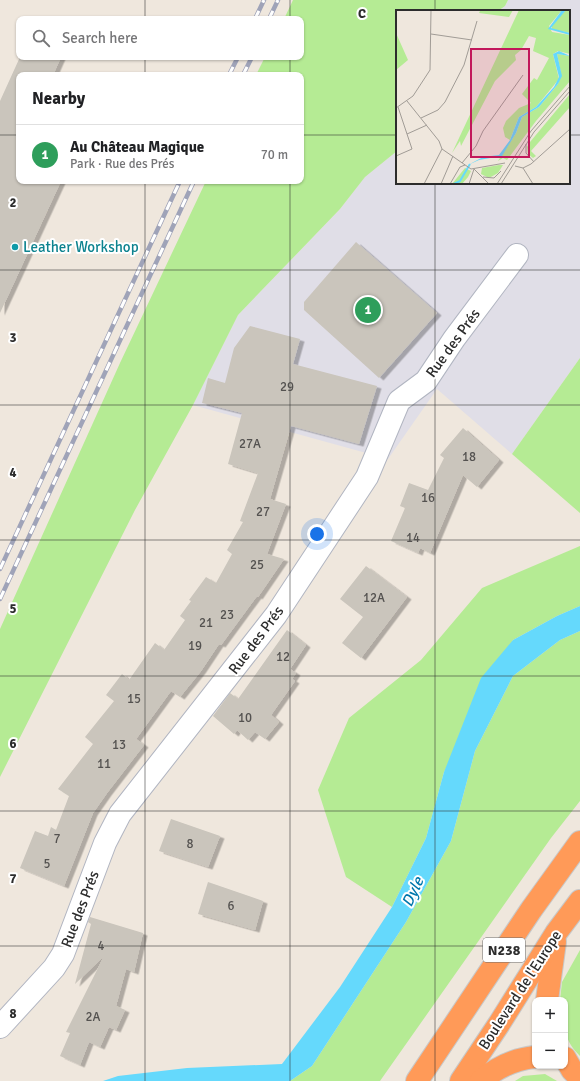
<!DOCTYPE html>
<html lang="en">
<head>
<meta charset="utf-8">
<style>
  :root { --surface:#fff; --page:#f2f2f2; --text:#202124; --muted:#757577; --line:#e0e0e0; --accent:#3a66ff }
  body { margin:0; font-family:Signika,sans-serif; background:var(--page); color:var(--text) }
  .controls { position:absolute; right:12px; bottom:12px; display:grid; overflow:hidden; border-radius:8px; box-shadow:0 1px 3px #0004 }
  .controls button { width:36px; height:36px; display:grid; place-items:center; padding:0; border:0; border-bottom:1px solid var(--line); background:var(--surface); color:var(--text); font:20px sans-serif }
  .you { position:absolute; left:317px; top:534px; width:14px; height:14px; margin:-10px; border:3px solid #fff; border-radius:50%; background:#1a73e8; box-shadow:0 0 0 6px #1a73e833 }
  .badge { display:grid; place-items:center; width:26px; height:26px; border-radius:50%; background:var(--accent); color:#fff; font-size:13px; font-weight:700 }
  .pin { position:absolute; translate:-50% -50%; border:2px solid #fff; box-shadow:0 1px 4px #0006 }
  .list { margin:0; padding:0; list-style:none }
  h2 { display:flex; justify-content:space-between; align-items:center; height:52px; margin:0; padding:0 16px; font-size:17px }
  h2 small { font-size:13px; font-weight:400; color:var(--muted) }
  .list li { display:grid; grid-template-columns:26px 1fr auto; gap:12px; align-items:center; box-sizing:border-box; height:60px; padding:0 16px; border-top:1px solid var(--line) }
  .list b { display:block; font-size:15px; white-space:nowrap }
  .list p { margin:0; font-size:13px; white-space:nowrap; color:var(--muted) }
  .list em { font-size:13px; font-style:normal; color:var(--muted) }
  .icon { flex:none; width:22px; height:22px; fill:none; stroke:currentColor; stroke-width:2; stroke-linecap:round; stroke-linejoin:round }
  .map { position:relative; flex:none; width:580px; height:1081px; overflow:hidden }
  .search { position:absolute; background:var(--surface); box-shadow:0 1px 3px #0004; left:16px; top:16px; width:288px; height:44px; display:flex; align-items:center; gap:10px; box-sizing:border-box; padding:0 14px; border-radius:8px; color:var(--muted); font-size:15px }
  .panel { position:absolute; background:var(--surface); box-shadow:0 1px 3px #0004; left:16px; top:72px; width:288px; height:112px; border-radius:8px }
  .map>svg:first-child { display:block }
  .industrial { fill:#e0dee7 }
  .green { fill:#b5eb94 }
  .water { fill:#65d9fc }
  .building { fill:#cac5bc; filter:url(#shadow) }
  .lines { fill:none; stroke-linecap:round; stroke-linejoin:round }
  .minor-casing { stroke:#b1b5c1; stroke-width:24 }
  .highway-casing { stroke:#c8c8c8; stroke-width:24 }
  .minor { stroke:#fff; stroke-width:22 }
  .highway { stroke:#ff9a58; stroke-width:22 }
  .rail-casing { stroke:#9fa3b8; stroke-width:4.5 }
  .rail { stroke:#fff; stroke-width:3; stroke-dasharray:9; stroke-linecap:butt }
  .grid { fill:none; stroke:#2c2c2c; stroke-width:1; stroke-opacity:0.55 }
  .culture-dot { fill:#0f9aa8; stroke:#fff; stroke-width:1.5 }
  .labels { text-anchor:middle; dominant-baseline:central; stroke-width:4; stroke-linejoin:round; paint-order:stroke }
  .number-label { font-size:13px; fill:#545250 }
  .shield { fill:#fff; stroke:#6b6b6b; stroke-width:1 }
  .shield-label { font-size:14px; font-weight:bold; fill:#2c2c2c }
  .culture-label { font-size:15px; fill:#0d838f; stroke:#fff; text-anchor:start }
  .street-label { font-size:15px; fill:#2c2c2c; stroke:#fff }
  .water-label { font-size:16px; font-style:italic; fill:#0077ac; stroke:#fff }
  .inset-river { fill:none; stroke:#65d9fc; stroke-width:2 }
  .inset-road { fill:none; stroke:#a19c96; stroke-width:1 }
  .view { fill:#c2185b; fill-opacity:0.15; stroke:#c2185b; stroke-width:2 }
  .inset-edge { fill:none; stroke:#2c2c2c; stroke-width:2 }
  .grid-label { font-size:13px; text-anchor:middle; font-weight:bold; fill:#2c2c2c; stroke:#fff; stroke-width:4; stroke-linejoin:round; paint-order:stroke }
</style>
</head>
<body>
<div class="map">
<svg width="580" height="1081" viewBox="0 0 580 1081">
  <defs>
    <filter id="shadow"><feDropShadow dx="4.5" dy="2.5" stdDeviation="0" flood-color="#0004"/></filter>
  </defs>
  <rect width="100%" height="100%" fill="#efe7dd"/>
  <path class="industrial" d="M508,0H580V358L512,454L437,389L388,459L193,405L238,315L340,209L365,177L397,151V183H569V11H498L505,6Z"/>
  <g class="green">
    <path d="M293,0H508L505,6L498,11H397V151L365,177L340,209L238,315L193,405L135,510L0,777V629L120,363L206,181H301V75H256L265,57H301V19H284Z"/>
    <path d="M580,358V513L512,454Z"/>
    <path d="M580,546V606L557,616L513,640L444,772L426,838L392,907L346,877L318,790L349,718L421,660L482,588Z"/>
    <path d="M580,631V801L551,838L380,1081H290L312,1066L406,922L451,841L475,751L513,676L560,640Z"/>
    <path d="M580,950V1056C561,1038 565,1024 565,1000H560L562,982Z"/>
    <path d="M545,1074L557,1081H515L523,1076Z"/>
  </g>
  <path class="water" d="M580,606V631L560,640L513,676L475,751L451,841L406,922L312,1066L290,1081H103L118,1076L187,1068L282,1064L340,987L392,907L426,838L444,772L481,678L513,640L557,616Z"/>
  <g class="building">
    <path d="M20,57H61L53,75H19V181H61L0,313V101Z"/>
    <path d="M356,242L437,313L379,378L304,310V302Z"/>
    <path d="M250,326L300,339L293,364L377,386L359,444L291,426L270,499L286,504L267,554L284,559L258,597L257,596L221,645L219,644L201,671L180,697L171,691L136,739L144,745L107,793L93,813L64,886L20,868L35,831L48,836L51,827L56,830L69,796L58,789L93,744L85,737L114,701L106,695L122,674L129,680L155,643L164,650L185,620L180,616L191,601L189,600L206,577L216,583L232,554L227,550L243,522L240,521L258,473L228,464L242,413L202,403L208,378L225,383L234,348Z"/>
    <path d="M463,428L499,460L477,487L463,475L430,553L420,548L418,553L391,541L405,508L400,506L409,483L428,490L444,458L440,455Z"/>
    <path d="M366,566L407,597L361,658L342,643L363,617L340,599Z"/>
    <path d="M287,630L306,645L290,669L296,673L292,679L295,681L271,715L279,722L265,739L255,732L248,740L237,730L234,734L213,716L230,693L238,699Z"/>
    <path d="M171,819L220,836L208,867L159,851Z"/>
    <path d="M208,882L263,901L255,930L198,914Z"/>
    <path d="M90,917L143,933L134,972L126,969L116,1006L125,1010L116,1030L109,1027L100,1047L89,1042L80,1065L60,1056L70,1033L66,1032L104,956L75,984L91,924L88,922Z"/>
  </g>
  <g class="lines">
    <defs>
      <path id="minor" d="M0,1027L54,968L63,954L105,843L120,814L276,615L367,477L399,401L426,381L454,339L517,255"/>
      <g id="highway">
        <path d="M547,1000L555,942"/>
        <path d="M565,1058L572,1070L580,1078"/>
        <path d="M417,1081L531,910L580,842"/>
        <path d="M461,1081L499,1024L556,933L580,901"/>
        <path d="M481,1081C496,1068 515,1059 535,1057"/>
      </g>
    </defs>
    <use href="#minor" class="minor-casing"/>
    <use href="#highway" class="highway-casing"/>
    <use href="#minor" class="minor"/>
    <use href="#highway" class="highway"/>
    <defs>
      <g id="rail">
        <path d="M255,19L264,0"/>
        <path d="M269,19L278,0"/>
        <path d="M229,75L238,57"/>
        <path d="M243,75L252,57"/>
        <path d="M0,569L180,181"/>
        <path d="M0,599L194,181"/>
      </g>
    </defs>
    <use href="#rail" class="rail-casing"/>
    <use href="#rail" class="rail"/>
  </g>
  <path class="grid" d="M145,0V19M290,0V19M435,0V11M145,57V75M290,57V75M0,135H19M301,135H397M569,135H580M145,181V1081M290,181V1081M435,183V1081M0,270H580M0,405H580M0,540H580M0,676H580M0,811H580M0,946H580"/>
  <circle class="culture-dot" cx="15" cy="247" r="4"/>
  <g class="labels">
    <g class="number-label">
      <text x="287" y="387">29</text>
      <text x="250" y="444">27A</text>
      <text x="469" y="457">18</text>
      <text x="428" y="498">16</text>
      <text x="263" y="512">27</text>
      <text x="413" y="538">14</text>
      <text x="257" y="565">25</text>
      <text x="374" y="598">12A</text>
      <text x="227" y="615">23</text>
      <text x="206" y="623">21</text>
      <text x="195" y="646">19</text>
      <text x="283" y="657">12</text>
      <text x="134" y="699">15</text>
      <text x="245" y="718">10</text>
      <text x="119" y="745">13</text>
      <text x="104" y="764">11</text>
      <text x="57" y="839">7</text>
      <text x="190" y="844">8</text>
      <text x="47" y="864">5</text>
      <text x="231" y="906">6</text>
      <text x="101" y="946">4</text>
      <text x="93" y="1017">2A</text>
    </g>
    <rect class="shield" x="483" y="938" width="42" height="24" rx="3"/>
    <g class="shield-label">
      <text x="504" y="950">N238</text>
    </g>
    <g class="culture-label">
      <text x="23" y="247">Leather Workshop</text>
    </g>
    <g class="street-label">
      <text transform="translate(453 343) rotate(-54)">Rue des Prés</text>
      <text transform="translate(256 640) rotate(-53)">Rue des Prés</text>
      <text transform="translate(80 909) rotate(-69)">Rue des Prés</text>
      <text transform="translate(520 990) rotate(-57)">Boulevard de l'Europe</text>
    </g>
    <g class="water-label">
      <text transform="translate(413 892) rotate(-65)">Dyle</text>
    </g>
  </g>
  <g transform="translate(396 10)">
    <rect width="174" height="174" fill="#efe7dd"/>
    <path d="M78,0H117L113,7L83,3L84,1ZM123,0H166L153,16L156,22L174,25V44L162,41L157,44L163,69L140,97L123,107L114,130L109,127L107,118L110,111L123,98L135,93L126,84L138,68L141,70L153,48L137,41L140,28L133,26L125,40L119,45L120,50L99,71L65,136L64,131L56,143ZM170,0H174V23L156,19V14ZM0,23L12,50L0,60ZM161,44L174,46V71L140,111L111,150L107,148L102,151L120,123L126,107L143,97L162,74L165,63ZM174,84V97L135,141L140,146L137,148L132,144L131,137L134,132ZM103,155H107L102,163L93,168L85,164L86,158ZM69,158L75,161L72,167L66,174H56Z" fill="#b5eb94"/>
    <path d="M166,0H170L155,18L174,23V25L152,19ZM163,41L174,46L161,44L166,66L162,74L143,97L126,107L120,123L106,146L83,150L72,155L87,147L103,145L114,130L123,107L140,97L158,77L163,67L157,44Z" fill="#65d9fc"/>
    <path class="inset-river" d="M58,174L64,171L74,154"/>
    <path class="inset-road" d="M35,24L76,30M11,91L43,131L46,139M2,97L11,124L31,115M0,98L17,86L34,60L35,0M25,108L42,100L49,92L68,55L81,11M130,134V143L138,152M46,139L75,159L109,153M0,146L16,139L11,124M66,153L80,136L87,121L127,65M119,156L127,158L135,154L174,119M127,158L137,174M78,159L93,174M87,167L98,168L105,161M28,174L46,139M45,174L57,146M54,174L64,157L69,155M73,174L78,159M101,174L135,121L174,76M105,174L138,122L174,81"/>
    <path class="view" d="M75,39H133V147H75Z"/>
    <rect width="174" height="174" class="inset-edge"/>
  </g>
  <g class="grid-label">
    <text x="362" y="18">C</text>
    <text x="13" y="207">2</text>
    <text x="13" y="342">3</text>
    <text x="13" y="477">4</text>
    <text x="13" y="613">5</text>
    <text x="13" y="748">6</text>
    <text x="13" y="883">7</text>
    <text x="13" y="1018">8</text>
  </g>
</svg>
<div class="controls">
<button>+</button>
<button>−</button>
</div>
<div class="you"></div>
<div class="pin badge" style="left:368px;top:310px;background:#2e9e5b">1</div>
<div class="search"><svg class="icon" aria-label="search" viewBox="0 0 24 24"><circle cx="10" cy="10" r="6"/><path d="M15 15l6 6"/></svg>Search here</div>
<section class="panel">
<h2>Nearby<small></small></h2>
<ul class="list">
<li><span class="badge" style="background:#2e9e5b">1</span><div><b>Au Château Magique</b><p>Park · Rue des Prés</p></div><em>70 m</em></li>
</ul>
</section>
</div>
</body>
</html>
